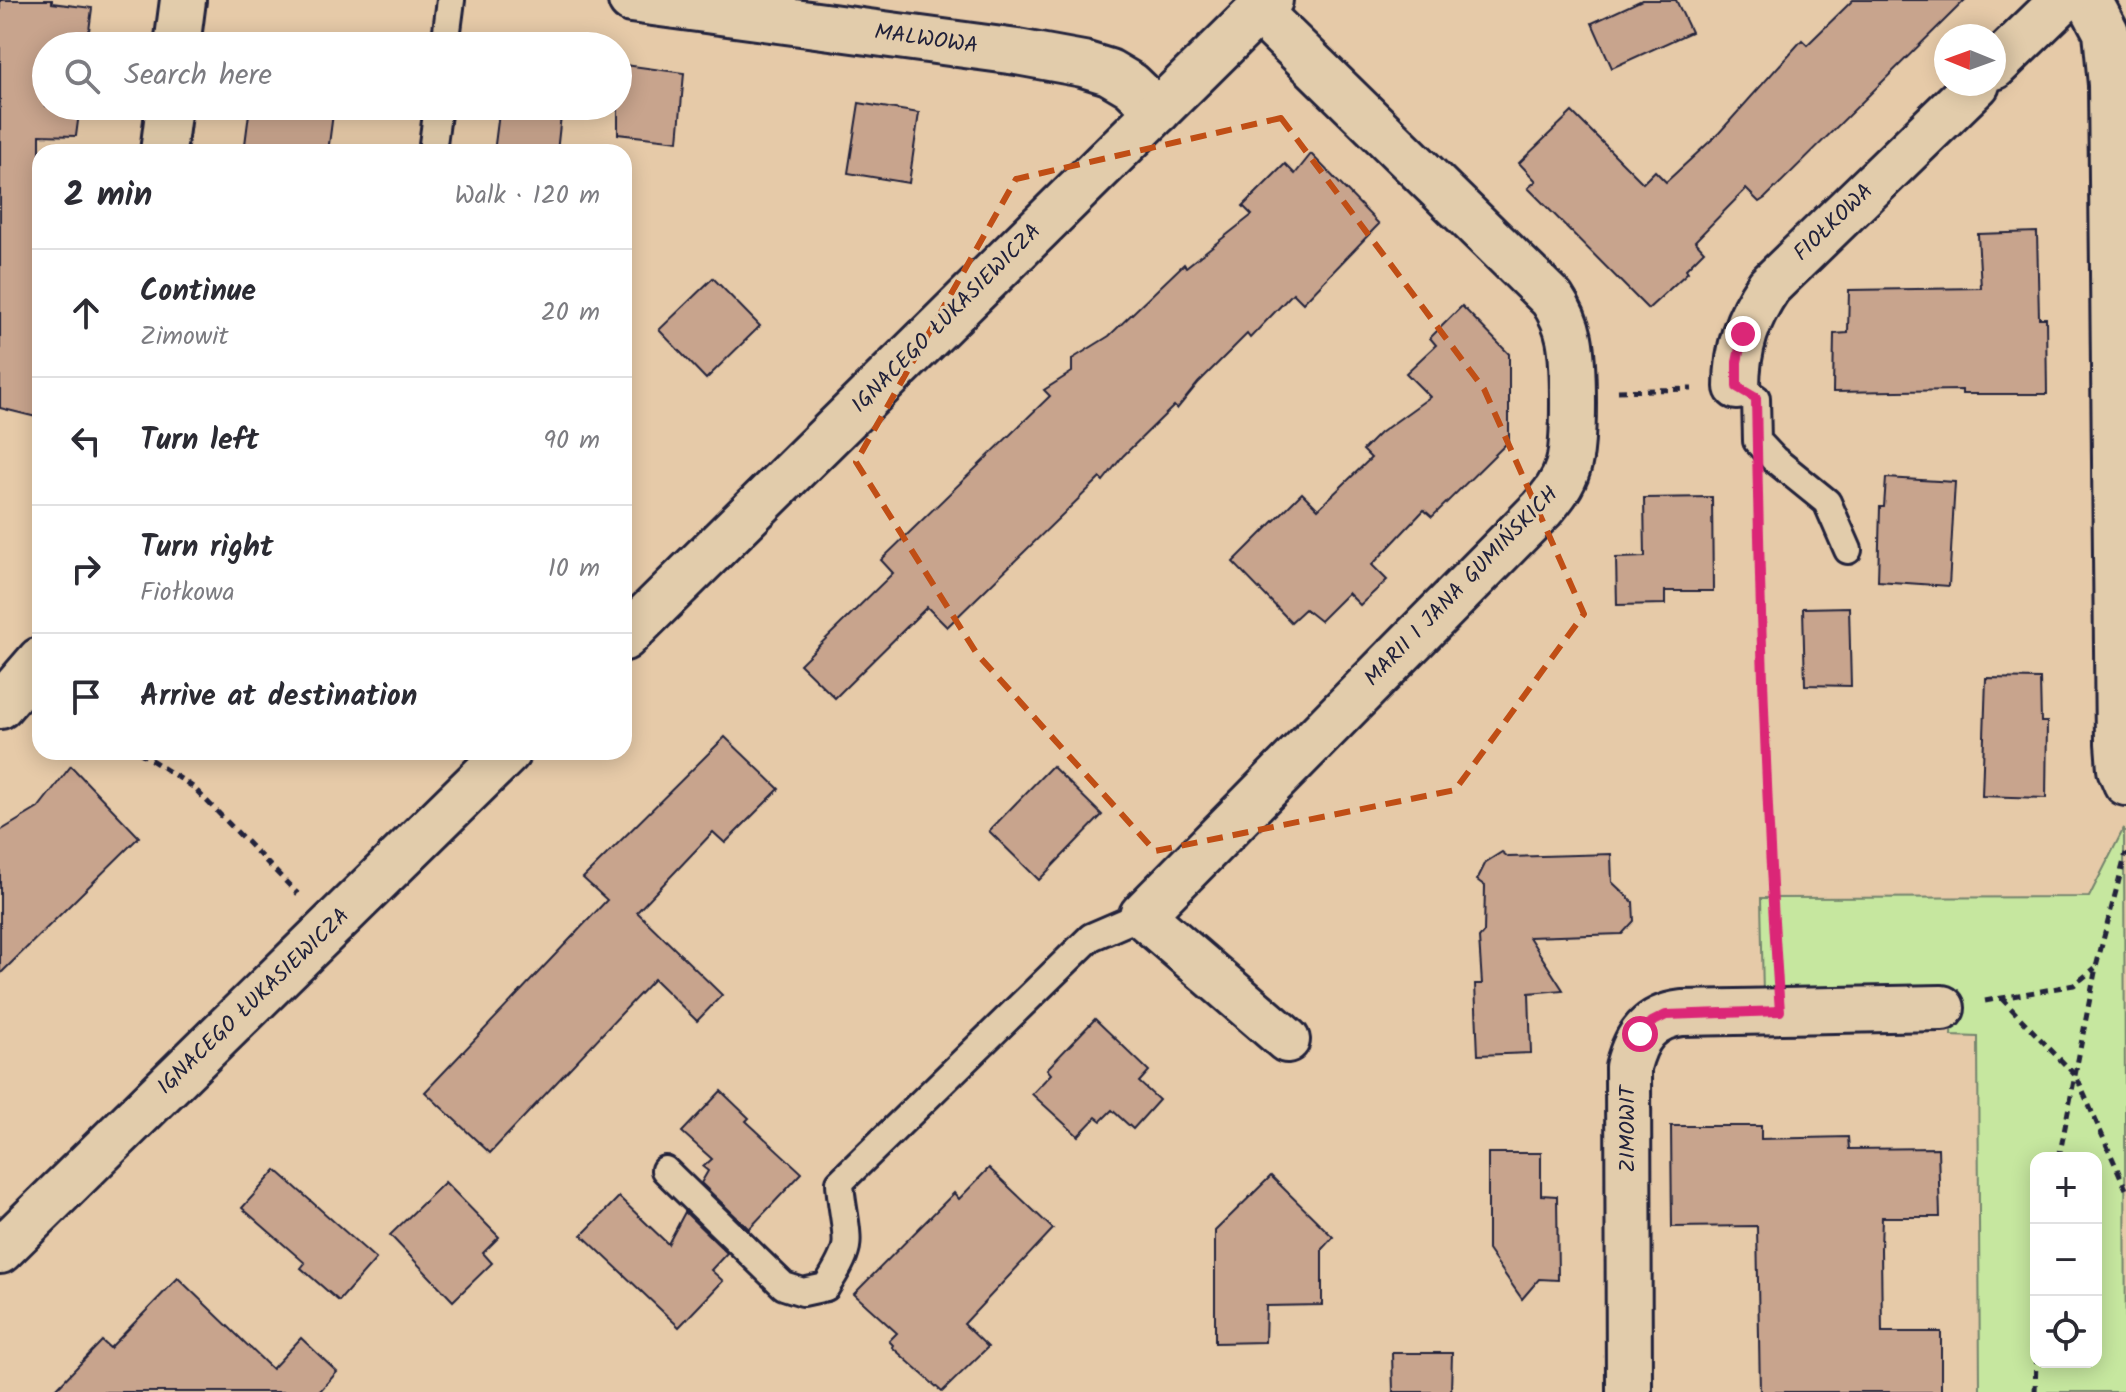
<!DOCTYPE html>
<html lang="en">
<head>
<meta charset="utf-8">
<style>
  :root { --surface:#fff; --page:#f7f7f7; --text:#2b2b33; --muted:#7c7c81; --line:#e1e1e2 }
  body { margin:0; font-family:Kalam,sans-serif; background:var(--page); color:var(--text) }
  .controls { position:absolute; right:24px; bottom:24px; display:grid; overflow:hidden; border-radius:16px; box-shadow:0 4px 20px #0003 }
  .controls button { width:72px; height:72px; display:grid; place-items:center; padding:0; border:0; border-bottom:2px solid var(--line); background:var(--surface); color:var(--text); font:40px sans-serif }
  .compass { position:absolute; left:1934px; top:24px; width:72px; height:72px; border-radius:50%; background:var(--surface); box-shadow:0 4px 20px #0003; rotate:271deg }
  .stop { position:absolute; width:24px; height:24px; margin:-18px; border:6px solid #db2777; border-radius:50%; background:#fff }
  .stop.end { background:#db2777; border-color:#fff; box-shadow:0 2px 8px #0008 }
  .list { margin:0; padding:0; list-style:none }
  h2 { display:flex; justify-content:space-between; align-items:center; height:104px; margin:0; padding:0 32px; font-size:34px }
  h2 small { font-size:26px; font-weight:400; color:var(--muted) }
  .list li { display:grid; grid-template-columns:52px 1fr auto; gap:24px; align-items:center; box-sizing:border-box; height:128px; padding:0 32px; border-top:2px solid var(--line) }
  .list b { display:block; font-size:30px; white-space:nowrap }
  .list p { margin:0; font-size:26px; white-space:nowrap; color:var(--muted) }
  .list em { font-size:26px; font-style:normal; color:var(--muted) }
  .icon { flex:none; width:44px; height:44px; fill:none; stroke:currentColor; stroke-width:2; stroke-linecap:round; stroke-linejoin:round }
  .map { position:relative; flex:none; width:2126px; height:1392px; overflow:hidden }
  .search { position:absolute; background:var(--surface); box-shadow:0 4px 20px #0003; left:32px; top:32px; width:600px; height:88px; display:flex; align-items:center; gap:20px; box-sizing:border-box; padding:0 28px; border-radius:44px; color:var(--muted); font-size:30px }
  .panel { position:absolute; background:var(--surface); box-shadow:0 4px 20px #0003; left:32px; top:144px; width:600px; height:616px; border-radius:24px }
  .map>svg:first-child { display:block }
  .green { fill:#c6e79f; stroke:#74846d; stroke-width:2; fill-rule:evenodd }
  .building { fill:#c8a48d; stroke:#22223b; stroke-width:2 }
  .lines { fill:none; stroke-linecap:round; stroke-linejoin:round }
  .service-casing { stroke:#22223b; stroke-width:32 }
  .minor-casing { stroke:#22223b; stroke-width:50 }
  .tertiary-casing { stroke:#22223b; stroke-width:50 }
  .path { stroke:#22223b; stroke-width:5; stroke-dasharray:8 6; stroke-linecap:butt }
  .service { stroke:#e2ccab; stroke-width:26 }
  .minor { stroke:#e2ccab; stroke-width:44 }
  .tertiary { stroke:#e2ccab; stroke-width:44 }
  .route { stroke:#db2777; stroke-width:10 }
  .marked { fill:none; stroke:#c04e15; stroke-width:6; stroke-dasharray:16 10; stroke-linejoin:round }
  .labels { text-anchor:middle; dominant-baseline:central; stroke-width:6; stroke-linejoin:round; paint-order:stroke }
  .street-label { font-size:22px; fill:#22223b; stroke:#e2ccab }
</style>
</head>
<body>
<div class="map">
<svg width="2126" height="1392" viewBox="0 0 2126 1392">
  <rect width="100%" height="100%" fill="#e6caa8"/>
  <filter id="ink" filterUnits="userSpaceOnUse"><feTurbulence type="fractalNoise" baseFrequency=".0125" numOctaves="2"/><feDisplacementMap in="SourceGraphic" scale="16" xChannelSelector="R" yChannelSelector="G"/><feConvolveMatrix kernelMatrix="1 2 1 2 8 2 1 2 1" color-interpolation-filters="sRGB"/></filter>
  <g filter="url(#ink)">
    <path class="green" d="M2124,828L2126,1392H1980L1978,1037L1951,1036L1953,997L1763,996L1761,898L2089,897ZM2036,1158H2096V1362H2036Z"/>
    <g class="building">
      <path d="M0,0H52V3L92,8L87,46H46V106H80L76,136L40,135V418L0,408Z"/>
      <path d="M1642,0H1676L1691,32L1612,68L1592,23Z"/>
      <path d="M1853,0H1965L1765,198L1759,202L1746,189L1695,241L1704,251L1686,269L1688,272L1648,309L1528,188L1536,181L1519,163L1572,112L1643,183L1655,171L1666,182L1719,133L1802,40L1807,45Z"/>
      <path d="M618,64L684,73L678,141L618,134Z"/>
      <path d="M859,103L919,113L909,183L848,173Z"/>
      <path d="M250,106H334L328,152H244Z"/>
      <path d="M510,106H562L557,152H494L499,113L509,114Z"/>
      <path d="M1311,154L1379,224L1303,303L1293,293L1250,338L1247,334L1198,383L1177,409L1174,406L1123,456L1103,481L1100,478L947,627L927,607L835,698L800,664L893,573L881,560L1050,396L1044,390L1072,372V359L1109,336L1184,264L1186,267L1252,215L1243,206L1285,164L1295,174Z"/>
      <path d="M2037,232L2039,318H2046L2047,394H1962V390L1833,392L1834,334L1848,333L1849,290L1981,288L1978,234Z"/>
      <path d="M713,278L760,326L706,379L659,330Z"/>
      <path d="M1462,306L1509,354V441L1432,517L1424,510L1372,565L1387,580L1360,605L1348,593L1320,621L1305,609L1291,622L1233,562L1302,493L1318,509L1371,458L1363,450L1380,433L1430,397L1406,373L1436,345L1430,338Z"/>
      <path d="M1886,478L1955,482L1949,586L1878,581L1880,507H1884Z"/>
      <path d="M1712,497L1713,591H1665V604L1617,605L1616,558L1645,557L1644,498Z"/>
      <path d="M1849,607L1851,686L1805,685L1803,608Z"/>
      <path d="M1986,678L2040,679L2041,722H2047L2046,798L1982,796Z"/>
      <path d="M725,737L779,789L725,843L713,832L637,912L722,995L697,1021L654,979L490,1153L425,1092L607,900L583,878Z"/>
      <path d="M71,766L139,837L0,974V831L38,808Z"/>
      <path d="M1052,766L1102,815L1039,880L989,831Z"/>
      <path d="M1502,852L1508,857L1611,854L1612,882L1633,902L1634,921L1622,934L1529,937L1563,990L1529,993L1531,1053L1478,1055L1475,984H1482L1479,938L1484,932L1485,886L1477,880L1486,862Z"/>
      <path d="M1095,1019L1149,1071L1139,1082L1159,1100L1133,1129L1112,1110L1101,1121L1096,1117L1078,1136L1032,1094L1051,1074L1047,1069Z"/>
      <path d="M721,1091L749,1118L746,1121L802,1173L749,1229L701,1183L708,1171L703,1167L712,1159L682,1132Z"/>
      <path d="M1671,1126H1761V1139L1848,1137L1849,1149L1938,1148L1940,1217H1882L1881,1249L1882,1332H1941V1392H1760L1757,1226L1672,1227Z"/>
      <path d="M1488,1153H1541V1195L1557,1196L1558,1280L1539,1279L1522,1299L1488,1250Z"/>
      <path d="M989,1168L1053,1229L964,1324L988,1347L942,1392L892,1347L893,1345L889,1341L897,1333L854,1294L954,1193L959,1199Z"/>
      <path d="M276,1170L376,1259L339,1301L301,1268L305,1263L242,1208Z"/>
      <path d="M1271,1176L1333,1237L1322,1249V1305L1266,1306L1265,1342L1215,1343V1231Z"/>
      <path d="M445,1182L499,1237L483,1253L492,1263L453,1301L390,1235Z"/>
      <path d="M619,1197L668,1244L685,1212L727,1253L711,1270L723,1281L679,1327L582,1235Z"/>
      <path d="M178,1278L272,1369L301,1338L337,1372L319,1392H53L102,1341L110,1348Z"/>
      <path d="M1392,1353H1452L1451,1392H1393Z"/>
    </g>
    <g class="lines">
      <defs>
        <g id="service">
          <path d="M445,46L451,0"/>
          <path d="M432,152L438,106"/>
          <path d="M1737,387L1756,398L1757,441L1774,459L1827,502L1848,550"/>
          <path d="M665,1170L784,1286L803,1292L826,1287C834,1274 843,1261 846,1247C849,1233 840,1199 840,1182L1091,937L1142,915"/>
        </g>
        <g id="minor">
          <path d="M631,0L1017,52L1083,64L1109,72L1131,85L1158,111"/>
          <path d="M2089,0L2106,32L2111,85L2118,743L2120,769L2126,783"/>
          <path d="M1258,11L1552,299C1560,311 1566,323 1569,338C1574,363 1575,443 1568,467C1563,484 1553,496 1542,509L1142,915L1287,1040"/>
          <path d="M177,46L183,0"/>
          <path d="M1994,67L2063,0"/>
          <path d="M163,152L169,106"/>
          <path d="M1737,387C1737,348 1747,318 1769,286L1977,84"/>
          <path d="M0,706L40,660"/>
          <path d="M1629,1392L1628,1067C1636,1036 1649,1017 1682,1013L1942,1008"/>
        </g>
        <g id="tertiary">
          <path d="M624,638L1270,0"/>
          <path d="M0,1251L508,752"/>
        </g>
      </defs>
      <use href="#service" class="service-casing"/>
      <use href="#minor" class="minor-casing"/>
      <use href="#tertiary" class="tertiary-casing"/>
      <g class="path">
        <path d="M1618,391L1692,389"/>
        <path d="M1757,492L1771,892L1777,966"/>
        <path d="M139,752L193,787L298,894"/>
        <path d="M2001,998L2076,1076L2126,1189"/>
        <path d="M1985,1001L2074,985L2095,968"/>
        <path d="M2059,1158L2096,967L2126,853"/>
        <path d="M2035,1392L2036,1362"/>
      </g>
      <use href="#service" class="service"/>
      <use href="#minor" class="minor"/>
      <use href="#tertiary" class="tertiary"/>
    </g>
  </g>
  <g class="lines" filter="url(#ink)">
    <path class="route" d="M1640,1034L1652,1022L1666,1015L1780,1011C1765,807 1760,603 1756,398L1737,387V362L1743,334"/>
  </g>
  <path class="marked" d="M1281,118L1484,389L1584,614L1455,790L1155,851L977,654L856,462L1016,179Z"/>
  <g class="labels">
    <g class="street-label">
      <text transform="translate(926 40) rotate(8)">MALWOWA</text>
      <text transform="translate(1834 223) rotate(-44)">FIOŁKOWA</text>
      <text transform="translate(947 319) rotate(-45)">IGNACEGO ŁUKASIEWICZA</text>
      <text transform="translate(1462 587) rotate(-46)">MARII I JANA GUMIŃSKICH</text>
      <text transform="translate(254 1002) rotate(-44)">IGNACEGO ŁUKASIEWICZA</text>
      <text transform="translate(1628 1129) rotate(-90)">ZIMOWIT</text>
    </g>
  </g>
</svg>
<div class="controls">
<button>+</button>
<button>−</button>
<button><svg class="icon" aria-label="locate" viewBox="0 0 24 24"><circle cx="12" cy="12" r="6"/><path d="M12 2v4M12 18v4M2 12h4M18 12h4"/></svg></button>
</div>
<svg class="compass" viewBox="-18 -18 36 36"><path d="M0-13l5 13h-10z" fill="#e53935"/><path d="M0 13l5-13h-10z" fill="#7c7c81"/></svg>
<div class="stop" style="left:1640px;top:1034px"></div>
<div class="stop end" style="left:1743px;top:334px"></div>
<div class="search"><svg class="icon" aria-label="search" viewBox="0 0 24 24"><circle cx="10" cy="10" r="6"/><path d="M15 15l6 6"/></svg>Search here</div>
<section class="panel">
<h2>2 min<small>Walk · 120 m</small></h2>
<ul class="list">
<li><svg class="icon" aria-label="ahead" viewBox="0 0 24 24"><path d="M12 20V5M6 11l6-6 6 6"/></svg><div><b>Continue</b><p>Zimowit</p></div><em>20 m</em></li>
<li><svg class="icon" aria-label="left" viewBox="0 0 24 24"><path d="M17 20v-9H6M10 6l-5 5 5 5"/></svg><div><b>Turn left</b></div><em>90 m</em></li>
<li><svg class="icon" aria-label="right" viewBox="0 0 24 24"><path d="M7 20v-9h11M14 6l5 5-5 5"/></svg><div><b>Turn right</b><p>Fiołkowa</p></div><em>10 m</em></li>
<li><svg class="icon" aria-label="arrive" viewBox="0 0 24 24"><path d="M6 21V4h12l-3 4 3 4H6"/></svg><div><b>Arrive at destination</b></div></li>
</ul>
</section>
</div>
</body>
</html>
